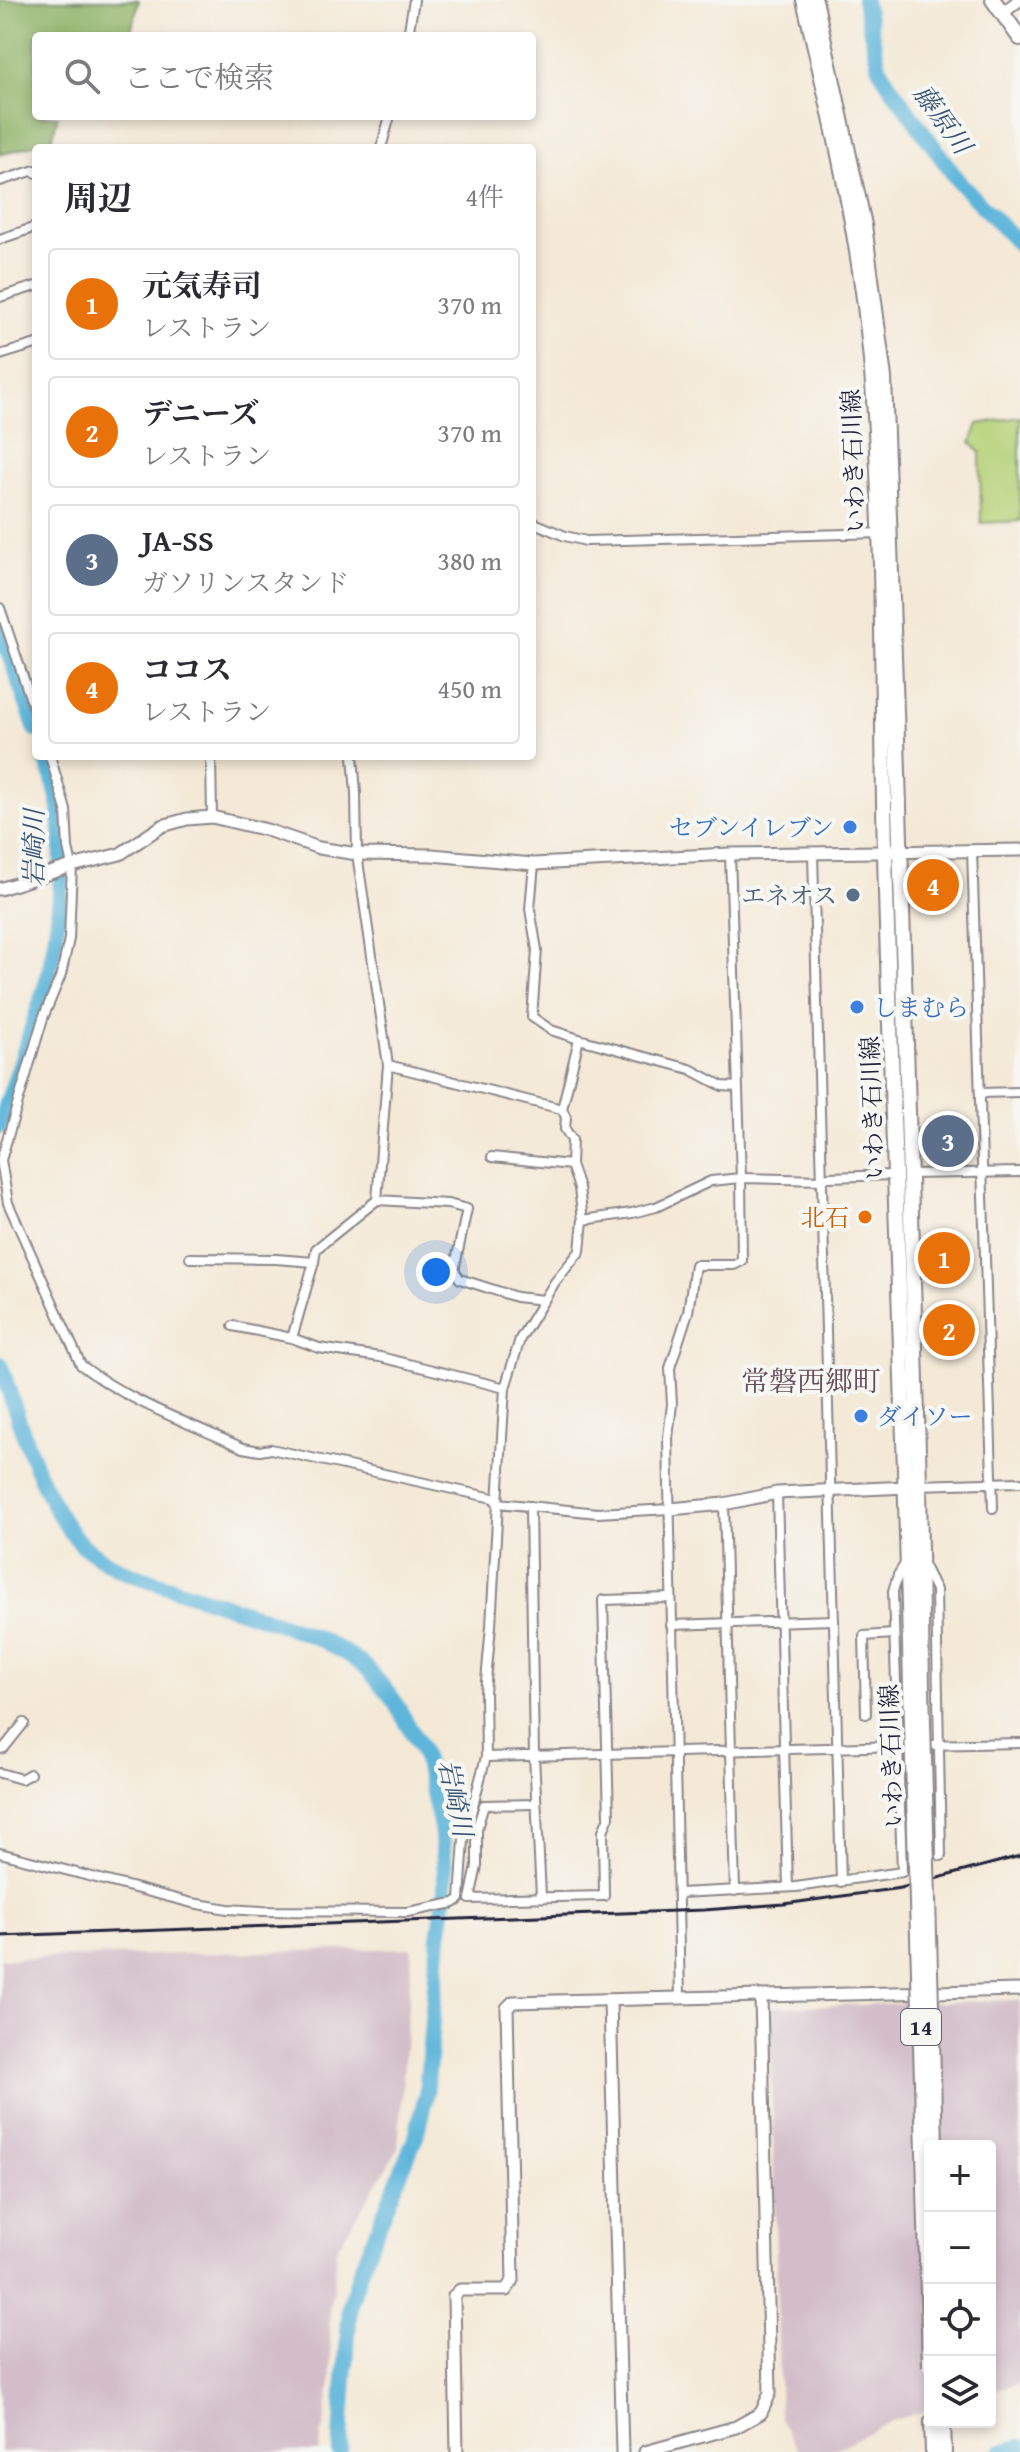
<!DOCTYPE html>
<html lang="ja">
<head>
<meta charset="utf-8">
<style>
  :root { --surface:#fff; --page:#f2f2f3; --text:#2b2b33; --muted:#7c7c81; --line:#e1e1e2; --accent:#b45309 }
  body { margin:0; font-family:"Gentium Book Plus","Noto Serif JP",serif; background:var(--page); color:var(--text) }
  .controls { position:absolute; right:24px; bottom:24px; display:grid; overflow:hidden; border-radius:8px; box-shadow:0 4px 12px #0003 }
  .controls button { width:72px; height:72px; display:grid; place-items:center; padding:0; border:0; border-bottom:2px solid var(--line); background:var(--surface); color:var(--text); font:40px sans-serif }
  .you { position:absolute; left:436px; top:1272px; width:28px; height:28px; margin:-20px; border:6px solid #fff; border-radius:50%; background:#1a73e8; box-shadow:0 0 0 12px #1a73e833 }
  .badge { display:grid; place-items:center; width:52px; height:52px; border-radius:50%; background:var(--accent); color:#fff; font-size:26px; font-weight:700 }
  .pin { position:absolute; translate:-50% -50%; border:4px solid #fff; box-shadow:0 2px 8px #0006 }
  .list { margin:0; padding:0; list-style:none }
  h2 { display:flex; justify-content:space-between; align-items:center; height:104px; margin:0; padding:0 32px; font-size:34px }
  h2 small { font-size:26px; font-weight:400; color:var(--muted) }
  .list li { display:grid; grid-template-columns:52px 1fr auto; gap:24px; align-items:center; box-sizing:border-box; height:112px; margin:0 16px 16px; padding:0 16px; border:2px solid var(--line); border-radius:8px }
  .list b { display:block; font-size:30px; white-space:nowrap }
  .list p { margin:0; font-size:26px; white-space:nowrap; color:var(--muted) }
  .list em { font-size:26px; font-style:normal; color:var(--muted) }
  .icon { flex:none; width:44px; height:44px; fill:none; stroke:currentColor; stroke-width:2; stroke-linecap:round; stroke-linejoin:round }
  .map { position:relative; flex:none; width:1020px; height:2452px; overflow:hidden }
  .search { position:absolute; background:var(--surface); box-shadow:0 4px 12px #0003; left:32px; top:32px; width:504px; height:88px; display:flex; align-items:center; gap:20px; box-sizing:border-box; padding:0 28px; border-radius:8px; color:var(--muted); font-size:30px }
  .panel { position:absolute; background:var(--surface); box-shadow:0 4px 12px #0003; left:32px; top:144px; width:504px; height:616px; border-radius:8px }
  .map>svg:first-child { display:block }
  .industrial { fill:#d2bdc8 }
  .green { fill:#b5d177; stroke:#6c7a59; stroke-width:2 }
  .forest { fill:#90b368; stroke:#596a52; stroke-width:2 }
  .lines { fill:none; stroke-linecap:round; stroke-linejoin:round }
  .river { stroke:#5db5da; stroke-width:16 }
  .minor-casing { stroke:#8b8689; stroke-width:12 }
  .tertiary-casing { stroke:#8b8689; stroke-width:15 }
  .primary-casing { stroke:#8b8689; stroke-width:18 }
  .minor { stroke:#fff; stroke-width:8 }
  .tertiary { stroke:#fff; stroke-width:11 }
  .primary { stroke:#fff; stroke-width:14 }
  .rail { stroke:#22223b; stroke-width:3 }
  .primary-bridge-casing { stroke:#8b8689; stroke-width:18; stroke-linecap:butt }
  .primary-bridge { stroke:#fff; stroke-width:14 }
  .shop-dot { fill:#3f7fe0; stroke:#f6f6f2; stroke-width:3 }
  .service-dot { fill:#5c6f8a; stroke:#f6f6f2; stroke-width:3 }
  .food-dot { fill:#e8710a; stroke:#f6f6f2; stroke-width:3 }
  .labels { text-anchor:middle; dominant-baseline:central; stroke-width:8; stroke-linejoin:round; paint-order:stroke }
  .shield { fill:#f6f6f2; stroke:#626272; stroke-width:2 }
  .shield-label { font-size:22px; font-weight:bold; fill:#22223b }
  .street-label { font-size:24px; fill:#22223b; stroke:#f6f6f2 }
  .shop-label { font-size:24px; fill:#366cbe; stroke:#f6f6f2; text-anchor:start }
  .service-label { font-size:24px; fill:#4e5e75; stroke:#f6f6f2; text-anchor:end }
  .food-label { font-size:24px; fill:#c56008; stroke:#f6f6f2; text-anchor:end }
  .water-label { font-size:26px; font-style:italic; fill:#375573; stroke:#f6f6f2 }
  .quarter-label { font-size:28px; fill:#674d5c; stroke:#f6f6f2 }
</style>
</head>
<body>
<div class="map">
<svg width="1020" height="2452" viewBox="0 0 1020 2452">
  <rect width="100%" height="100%" fill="#f6f6f2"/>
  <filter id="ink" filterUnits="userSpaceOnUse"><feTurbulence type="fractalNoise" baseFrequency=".0125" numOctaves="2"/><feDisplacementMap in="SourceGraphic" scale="16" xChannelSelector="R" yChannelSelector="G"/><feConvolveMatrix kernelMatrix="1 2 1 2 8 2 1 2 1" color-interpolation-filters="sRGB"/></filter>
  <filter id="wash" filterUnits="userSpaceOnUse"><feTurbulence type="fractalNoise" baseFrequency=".006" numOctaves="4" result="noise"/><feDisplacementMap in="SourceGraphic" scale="32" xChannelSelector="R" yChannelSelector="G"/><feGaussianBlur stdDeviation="1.8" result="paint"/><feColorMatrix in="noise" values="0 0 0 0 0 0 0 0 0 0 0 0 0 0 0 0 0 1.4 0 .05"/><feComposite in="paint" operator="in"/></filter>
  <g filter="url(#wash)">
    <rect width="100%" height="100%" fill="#f4e9d7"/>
    <g class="industrial">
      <path d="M412,1948L398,2149L336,2250L333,2291L329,2309L332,2378L319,2452H0V1959Z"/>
      <path d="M1020,2000V2383L990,2391V2146H930V2409L892,2421L829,2452H799L780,2419L770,2007Z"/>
    </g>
    <path class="green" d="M1020,417V521L981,523L980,452L971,443L978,424Z"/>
    <path class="forest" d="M0,0H139L130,36H36V116H58L52,139L0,155Z"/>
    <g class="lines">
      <g class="river">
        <path d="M864,0L879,67L888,83L959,182L1020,245"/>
        <path d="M0,628L36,730"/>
        <path d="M0,1126C15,1077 33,1029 47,980C59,935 65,856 60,809C58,791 51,773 45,756"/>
        <path d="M0,1364C18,1416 44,1513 86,1548C99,1558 113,1566 128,1573L276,1622L320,1639L349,1655L366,1667L393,1699L421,1748L427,1767L441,1827L445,1872V1899L439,1936L426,2095L416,2136L361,2268L350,2305L340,2452"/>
        <path d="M1002,2452L1020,2447"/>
      </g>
    </g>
  </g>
  <g filter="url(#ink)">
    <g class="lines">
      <defs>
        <g id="minor">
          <path d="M408,36L414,0"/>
          <path d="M381,148L390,116"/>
          <path d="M0,181L35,170L36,173"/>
          <path d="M0,239L36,227"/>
          <path d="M0,297L36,286"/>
          <path d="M0,355L36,344"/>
          <path d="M532,522L565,536L586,541L884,533"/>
          <path d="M0,608L36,715"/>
          <path d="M50,756L66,810L68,848L72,866L69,939L61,975L43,1018L1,1160L8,1203L81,1365C129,1402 189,1423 243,1448L260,1451L271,1449L493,1498L498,1503L505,1388L520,1339L555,1282L580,1251L583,1220L579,1188L571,1165L492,1157"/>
          <path d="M211,756L212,817"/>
          <path d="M972,850L993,1508"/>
          <path d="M813,854L841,1882"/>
          <path d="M534,864L530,909L537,950L532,1017L551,1030L579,1039"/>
          <path d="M388,1065L562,1109"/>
          <path d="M980,1093L1020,1092"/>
          <path d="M571,1165L572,1140L565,1129L566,1117L562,1109L579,1039L690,1069L722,1086L738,1087"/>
          <path d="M909,1174L1020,1172"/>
          <path d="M377,1200L448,1204L467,1209L455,1266V1272L460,1279L516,1297L544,1300"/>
          <path d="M583,1220L632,1213L656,1207L711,1181L741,1178L730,854"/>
          <path d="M190,1258L276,1259L314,1262L292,1338"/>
          <path d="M314,1262L316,1249L377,1200L388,1065L357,854L356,793L353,756"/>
          <path d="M233,1326L292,1338L319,1348L380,1357L505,1388"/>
          <path d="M917,1485L1020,1482"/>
          <path d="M777,1493L788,1887"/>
          <path d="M724,1504L735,1891"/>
          <path d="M530,1506L534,1756L541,1896"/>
          <path d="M922,1562L936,1590L941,1856"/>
          <path d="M671,1625L834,1620"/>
          <path d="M866,1714L864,1636L894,1634"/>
          <path d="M923,1745L1020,1743"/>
          <path d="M0,1749L4,1748L24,1723"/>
          <path d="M486,1757L901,1746"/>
          <path d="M0,1773L21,1779L30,1774"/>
          <path d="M536,1804L484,1805L477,1828V1866L470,1899L604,1896L603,1831L609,1817L603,1600L670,1598"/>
          <path d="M0,1853L192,1903L228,1909L262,1911L408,1912L454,1903L460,1899L464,1839L486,1757L485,1692L491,1626L498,1503L598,1513L670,1509"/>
          <path d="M679,1893L796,1887L902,1872L893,1591L898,1575L905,1564"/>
          <path d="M680,1998L668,1438L672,1404L670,1368L688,1312L695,1265H734L742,1261L741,1178L822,1180L828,1177L895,1175"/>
        </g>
        <g id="tertiary">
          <path d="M1003,13L1019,0"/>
          <path d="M0,889L72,866L120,854L162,826L187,819L212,817L267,830L319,848L357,854L432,855L534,864L730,854L1020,850"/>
          <path d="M670,1509L724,1504L777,1493L907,1487"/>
          <path d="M610,2001L622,2452"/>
          <path d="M457,2452L454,2296L460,2290H506L513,2280L507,2008L513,2002L1020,1990"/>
          <path d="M645,2452L736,2427L761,2413L770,2393L761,1996"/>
        </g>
        <g id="primary">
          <path d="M804,0C832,119 860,238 871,360C885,524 881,689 885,854C892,1132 905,1410 911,1688"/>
          <path d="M815,0L864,225L884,378L897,739L919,1484L922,1688"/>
          <path d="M993,0L1020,38"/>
          <path d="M932,2422L933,2452"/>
          <path d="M943,2422L944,2452"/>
        </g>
      </defs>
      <use href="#minor" class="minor-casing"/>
      <use href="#tertiary" class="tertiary-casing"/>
      <use href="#primary" class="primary-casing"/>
      <use href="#minor" class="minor"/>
      <use href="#tertiary" class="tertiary"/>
      <use href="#primary" class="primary"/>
      <path class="rail" d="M0,1936L704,1910L784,1904L901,1888L1020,1856"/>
      <defs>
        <g id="primary-bridge">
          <path d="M911,1688L930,2366"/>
          <path d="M922,1688L935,2146"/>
        </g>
      </defs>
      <use href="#primary-bridge" class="primary-bridge-casing"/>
      <use href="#primary-bridge" class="primary-bridge"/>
    </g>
  </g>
  <g class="shop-dot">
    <circle cx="850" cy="827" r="8"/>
    <circle cx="857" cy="1007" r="8"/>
    <circle cx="861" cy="1416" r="8"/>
  </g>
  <circle class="service-dot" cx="853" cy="895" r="8"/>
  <circle class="food-dot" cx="865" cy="1217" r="8"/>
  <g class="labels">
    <rect class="shield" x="901" y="2009" width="40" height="36" rx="6"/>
    <g class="shield-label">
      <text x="921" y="2027">14</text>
    </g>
    <g class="street-label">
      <text transform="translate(853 461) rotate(-92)">いわき石川線</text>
      <text transform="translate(872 1108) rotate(-92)">いわき石川線</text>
      <text transform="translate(891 1756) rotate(-92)">いわき石川線</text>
    </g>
    <g class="shop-label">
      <text x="834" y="827" text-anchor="end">セブンイレブン</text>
      <text x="873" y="1007">しまむら</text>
      <text x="877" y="1416">ダイソー</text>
    </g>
    <g class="service-label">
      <text x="837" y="895">エネオス</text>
    </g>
    <g class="food-label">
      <text x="849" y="1217">北石</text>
    </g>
    <g class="water-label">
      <text transform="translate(943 119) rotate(54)">藤原川</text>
      <text transform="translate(33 848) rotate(-90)">岩崎川</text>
      <text transform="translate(456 1798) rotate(78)">岩崎川</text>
    </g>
    <g class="quarter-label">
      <text x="811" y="1380">常磐西郷町</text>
    </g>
  </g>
</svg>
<div class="controls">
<button>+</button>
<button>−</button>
<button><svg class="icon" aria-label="locate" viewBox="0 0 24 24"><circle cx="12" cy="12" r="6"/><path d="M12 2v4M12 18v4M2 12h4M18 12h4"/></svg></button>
<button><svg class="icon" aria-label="layers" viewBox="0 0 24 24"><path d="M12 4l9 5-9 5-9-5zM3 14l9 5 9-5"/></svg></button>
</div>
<div class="you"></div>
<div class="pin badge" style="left:944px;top:1258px;background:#e8710a">1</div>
<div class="pin badge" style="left:949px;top:1330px;background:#e8710a">2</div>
<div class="pin badge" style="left:948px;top:1141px;background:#5c6f8a">3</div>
<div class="pin badge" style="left:933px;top:885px;background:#e8710a">4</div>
<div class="search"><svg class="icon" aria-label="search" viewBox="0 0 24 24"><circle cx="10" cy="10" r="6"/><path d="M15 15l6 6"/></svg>ここで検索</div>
<section class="panel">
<h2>周辺<small>4件</small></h2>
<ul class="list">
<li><span class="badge" style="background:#e8710a">1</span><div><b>元気寿司</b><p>レストラン</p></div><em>370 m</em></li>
<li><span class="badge" style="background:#e8710a">2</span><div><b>デニーズ</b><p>レストラン</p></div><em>370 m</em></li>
<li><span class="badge" style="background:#5c6f8a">3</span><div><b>JA-SS</b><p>ガソリンスタンド</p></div><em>380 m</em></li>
<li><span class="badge" style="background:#e8710a">4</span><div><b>ココス</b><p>レストラン</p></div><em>450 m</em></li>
</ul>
</section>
</div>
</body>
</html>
